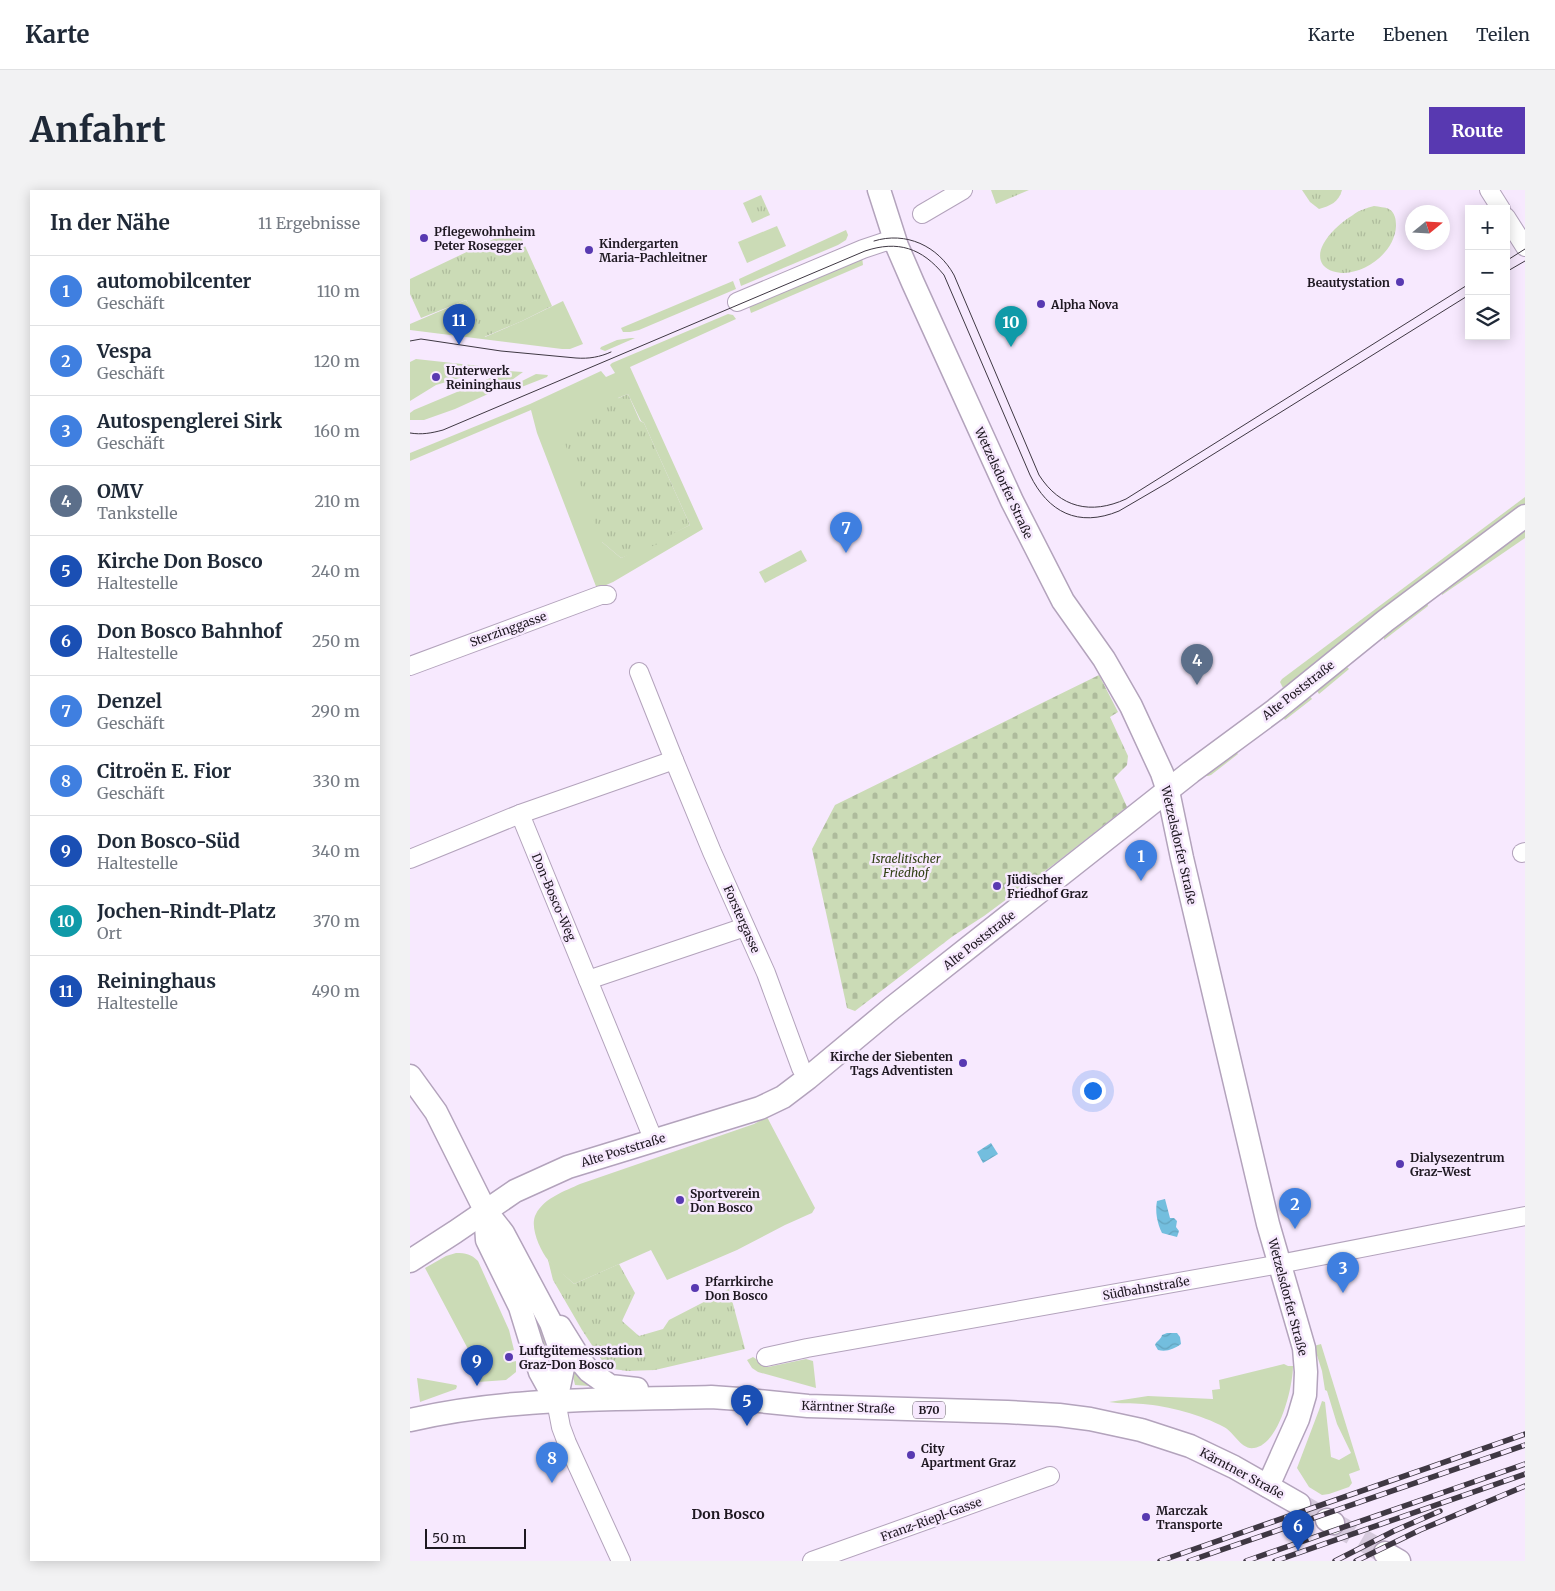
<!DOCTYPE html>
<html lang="de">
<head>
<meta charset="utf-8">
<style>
  :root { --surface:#fff; --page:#f2f2f3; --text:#1f2937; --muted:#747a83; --line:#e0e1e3; --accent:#5839b1 }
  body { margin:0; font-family:Merriweather,serif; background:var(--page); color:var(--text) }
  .controls { position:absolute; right:15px; top:15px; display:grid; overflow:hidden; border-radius:0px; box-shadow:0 2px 12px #0003 }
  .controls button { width:45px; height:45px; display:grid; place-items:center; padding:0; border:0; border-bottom:1px solid var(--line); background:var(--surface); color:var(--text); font:25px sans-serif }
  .compass { position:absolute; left:995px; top:15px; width:45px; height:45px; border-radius:50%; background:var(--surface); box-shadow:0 2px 12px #0003; rotate:72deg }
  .scale { position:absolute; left:15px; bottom:12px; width:101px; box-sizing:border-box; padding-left:5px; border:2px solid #1e1821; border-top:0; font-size:14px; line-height:18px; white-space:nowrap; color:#1e1821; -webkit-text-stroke:4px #f7e9fe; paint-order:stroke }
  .you { position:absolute; left:682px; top:900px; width:18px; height:18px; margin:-12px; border:4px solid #fff; border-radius:50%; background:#1a73e8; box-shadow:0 0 0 8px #1a73e833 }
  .badge { display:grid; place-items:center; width:32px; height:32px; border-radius:50%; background:var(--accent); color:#fff; font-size:16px; font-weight:700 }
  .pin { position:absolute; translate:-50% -41px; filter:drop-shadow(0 1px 2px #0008) }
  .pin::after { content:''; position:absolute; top:26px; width:18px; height:15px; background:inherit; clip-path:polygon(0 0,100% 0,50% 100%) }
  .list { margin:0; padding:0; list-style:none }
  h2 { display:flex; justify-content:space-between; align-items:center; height:65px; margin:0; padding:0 20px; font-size:21px }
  h2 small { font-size:16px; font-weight:400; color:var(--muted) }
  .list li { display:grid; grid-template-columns:32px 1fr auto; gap:15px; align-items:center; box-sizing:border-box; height:70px; padding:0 20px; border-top:1px solid var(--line) }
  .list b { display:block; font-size:19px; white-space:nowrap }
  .list p { margin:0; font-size:16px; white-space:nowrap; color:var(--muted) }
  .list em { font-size:16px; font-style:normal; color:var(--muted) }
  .icon { flex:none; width:28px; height:28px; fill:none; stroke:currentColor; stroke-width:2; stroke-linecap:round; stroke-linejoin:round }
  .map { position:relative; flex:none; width:1115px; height:1371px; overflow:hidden; border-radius:0px }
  header { display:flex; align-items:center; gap:30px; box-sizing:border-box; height:70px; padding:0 25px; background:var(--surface); border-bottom:1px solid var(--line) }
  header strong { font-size:24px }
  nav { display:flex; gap:28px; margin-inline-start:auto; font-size:18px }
  .intro { display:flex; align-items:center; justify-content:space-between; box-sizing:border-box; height:120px; padding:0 30px }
  h1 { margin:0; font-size:35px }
  .button { padding:12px 22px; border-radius:0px; background:var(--accent); color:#fff; font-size:18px; font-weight:700 }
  main { display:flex; gap:30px; padding:0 30px }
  aside { flex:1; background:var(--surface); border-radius:0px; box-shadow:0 2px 12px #0003 }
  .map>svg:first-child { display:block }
  .grass { fill:#cbdbb6; fill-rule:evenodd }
  .cemetery { fill:url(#cemetery-stones) }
  .park { fill:url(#park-tufts) }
  .water { fill:url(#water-waves) }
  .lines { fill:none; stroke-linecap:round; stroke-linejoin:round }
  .major-tunnel { stroke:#d6cadd; stroke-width:22; stroke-dasharray:22 11; stroke-linecap:butt }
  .minor-casing { stroke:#b3a3bc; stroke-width:20 }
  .major-casing { stroke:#b3a3bc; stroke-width:25 }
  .minor { stroke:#fff; stroke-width:18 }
  .major { stroke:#fff; stroke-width:22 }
  .tram { stroke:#3f3843; stroke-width:1 }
  .rail-casing { stroke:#3f3843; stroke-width:5.5 }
  .rail { stroke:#f7e9fe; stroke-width:4; stroke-dasharray:11; stroke-linecap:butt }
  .poi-dot { fill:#5839b1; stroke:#f7e9fe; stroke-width:2 }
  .labels { text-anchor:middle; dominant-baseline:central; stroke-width:5; stroke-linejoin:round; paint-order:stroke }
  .shield { fill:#f7e9fe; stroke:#5f5763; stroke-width:1 }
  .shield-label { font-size:11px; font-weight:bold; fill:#1e1821 }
  .poi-label { font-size:12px; font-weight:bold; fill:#1e1821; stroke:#f7e9fe; text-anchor:start }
  .street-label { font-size:12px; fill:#1e1821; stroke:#f7e9fe }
  .park-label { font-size:12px; font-style:italic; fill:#303f13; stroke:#f7e9fe }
  .neighbourhood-label { font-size:14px; font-weight:bold; fill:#1e1821; stroke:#f7e9fe }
</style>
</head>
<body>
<header>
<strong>Karte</strong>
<nav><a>Karte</a><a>Ebenen</a><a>Teilen</a></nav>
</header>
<div class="intro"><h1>Anfahrt</h1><a class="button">Route</a></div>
<main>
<aside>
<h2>In der Nähe<small>11 Ergebnisse</small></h2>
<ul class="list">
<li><span class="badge" style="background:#3f7fe0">1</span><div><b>automobilcenter</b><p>Geschäft</p></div><em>110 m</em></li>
<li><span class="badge" style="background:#3f7fe0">2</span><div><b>Vespa</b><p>Geschäft</p></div><em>120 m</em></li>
<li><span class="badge" style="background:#3f7fe0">3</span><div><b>Autospenglerei Sirk</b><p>Geschäft</p></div><em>160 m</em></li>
<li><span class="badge" style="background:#5c6f8a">4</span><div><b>OMV</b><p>Tankstelle</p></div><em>210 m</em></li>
<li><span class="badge" style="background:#1a4fb4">5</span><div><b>Kirche Don Bosco</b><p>Haltestelle</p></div><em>240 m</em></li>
<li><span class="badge" style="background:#1a4fb4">6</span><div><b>Don Bosco Bahnhof</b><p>Haltestelle</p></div><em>250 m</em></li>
<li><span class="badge" style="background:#3f7fe0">7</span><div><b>Denzel</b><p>Geschäft</p></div><em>290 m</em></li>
<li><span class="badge" style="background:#3f7fe0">8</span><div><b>Citroën E. Fior</b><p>Geschäft</p></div><em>330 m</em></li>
<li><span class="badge" style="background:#1a4fb4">9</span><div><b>Don Bosco-Süd</b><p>Haltestelle</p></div><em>340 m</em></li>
<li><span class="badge" style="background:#0f9aa8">10</span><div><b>Jochen-Rindt-Platz</b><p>Ort</p></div><em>370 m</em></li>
<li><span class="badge" style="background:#1a4fb4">11</span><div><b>Reininghaus</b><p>Haltestelle</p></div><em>490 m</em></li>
</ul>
</aside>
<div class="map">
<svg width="1115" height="1371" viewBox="0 0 1115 1371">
  <defs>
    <pattern id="cemetery-stones" width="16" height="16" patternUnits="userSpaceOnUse" patternTransform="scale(1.25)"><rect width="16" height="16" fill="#cbdbb6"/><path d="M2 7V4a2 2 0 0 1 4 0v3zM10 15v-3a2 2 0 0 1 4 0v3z" fill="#aebb9c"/></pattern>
    <pattern id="park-tufts" width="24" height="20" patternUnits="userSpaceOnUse" patternTransform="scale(1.25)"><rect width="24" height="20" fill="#cbdbb6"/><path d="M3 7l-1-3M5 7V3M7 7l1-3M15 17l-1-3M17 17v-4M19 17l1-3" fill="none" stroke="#aebb9c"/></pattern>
    <pattern id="water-waves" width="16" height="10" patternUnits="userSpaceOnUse" patternTransform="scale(1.25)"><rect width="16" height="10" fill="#73bede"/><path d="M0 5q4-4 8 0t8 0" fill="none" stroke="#63a3be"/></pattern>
  </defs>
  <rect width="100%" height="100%" fill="#f7e9fe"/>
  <g class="grass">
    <path d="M367,36L376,56L337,73L328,52Z"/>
    <path d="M436,40L438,45L436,50L428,55L331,96L329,89Z"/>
    <path d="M452,67L453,75L341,123L339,116Z"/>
    <path d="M323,91L326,99L229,140L220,142H213L211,138Z"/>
    <path d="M56,110L75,147L112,131L153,111L173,154L160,159H152L0,140V134Z"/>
    <path d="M318,124L323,125L326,129L220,177L293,339L203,392L187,399L127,243L121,220L0,271V263L120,214L191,181L196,187L205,183L200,175L202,173ZM218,204L231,231L234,233L280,335L211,368L192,352L208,208Z"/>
    <path d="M221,148H225L195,161L190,159L191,157L207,150Z"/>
    <path d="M6,169L79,177L80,179L26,195L0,211V172Z"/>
    <path d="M97,181L113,182L89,199L45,219L14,230H0V223L4,220Z"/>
    <path d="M126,184L138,185L137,187L104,200L103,199L108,193Z"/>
    <path d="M1115,307V316L873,498L870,492L872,489Z"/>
    <path d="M1115,340V348L1032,405L1031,402Z"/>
    <path d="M391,360L397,371L355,393L349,382Z"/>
    <path d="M1017,413L1018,416L974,450V441Z"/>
    <path d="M936,476L939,479L909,504L906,499Z"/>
    <path d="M899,505L902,509L875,530L873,527Z"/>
    <path d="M825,561L828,564L801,585L798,586H795Z"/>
    <path d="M357,927L405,1018L402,1023L375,1035L327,1060L257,1090L241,1060L164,1094C156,1086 145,1079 138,1070C130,1060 119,1036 126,1024C134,1008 155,1001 170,994L344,934Z"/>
    <path d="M84,1051L132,1136L143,1173L136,1174Z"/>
    <path d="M46,1063C56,1063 61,1064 68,1071L99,1140L104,1160L95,1162L98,1173L106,1171V1182L96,1190L68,1192L67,1176L15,1078L36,1066Z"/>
    <path d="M911,1154L950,1280L939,1284L942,1293L939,1297L919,1304L912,1305L899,1297L887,1278L909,1220L912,1211L915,1212L921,1267L929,1270L941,1263L927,1234L917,1201L915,1200L912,1181L904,1156Z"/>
    <path d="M343,1167L358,1177L396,1169L403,1171L406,1198L348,1182L342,1178L337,1170Z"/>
    <path d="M874,1174L878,1176H883C883,1197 869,1255 844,1258C831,1260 824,1242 814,1237C792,1225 758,1216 733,1214C722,1213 710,1214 699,1212L738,1206L803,1209L802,1200L810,1199L809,1190Z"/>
    <path d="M162,1182H166L180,1196L165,1195Z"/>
    <path d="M7,1188L46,1195L47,1196L46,1199L10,1212Z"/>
  </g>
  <path class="cemetery" d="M689,485L708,522L700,527L718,566L717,575L704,588L717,617L647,672L574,726L543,746L445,821L437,818L402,659L425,615Z"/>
  <g class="park">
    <path d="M581,0H619L586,14Z"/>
    <path d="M892,0H932C929,12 920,16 909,19L900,12Z"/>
    <path d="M351,5L360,25L342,33L333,13Z"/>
    <path d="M964,16C969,17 975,17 979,19C985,23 986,29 986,36C985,61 958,82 934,83C927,83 918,81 913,75C901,58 929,33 943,25C949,20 957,18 964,16Z"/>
    <path d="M107,38L142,116L112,131L74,147L56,110L11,128L0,104V89Z"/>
    <path d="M218,204L230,231L234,233L280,335L249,351L248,354L211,368L192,352L154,251L164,227Z"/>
    <path d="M138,1070L164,1094L209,1074L225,1103L212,1131L229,1146L253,1139L259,1130L319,1099L335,1159L245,1180L217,1181L204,1179L195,1175L172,1140L143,1090Z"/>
  </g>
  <g class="water">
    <path d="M581,953L588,964L573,973L567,962Z"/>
    <path d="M755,1009L760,1028H764L767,1031L766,1037L769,1041L767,1047L752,1043C747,1033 745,1021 747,1011Z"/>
    <path d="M757,1143H767L770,1147L771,1154C764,1159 757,1162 748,1160L745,1155C746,1151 751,1150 752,1145Z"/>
  </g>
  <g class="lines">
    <g class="major-tunnel">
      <path d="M889,1314L917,1330"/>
      <path d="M923,1333L975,1363"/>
    </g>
    <defs>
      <g id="minor">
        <path d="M1079,0L1091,19"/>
        <path d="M512,24L553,0"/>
        <path d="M1096,27L1115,57"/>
        <path d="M327,112L453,59L474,52L486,51"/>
        <path d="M0,476L191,405H197"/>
        <path d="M229,482L264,570L302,662L356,783L391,878L398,888"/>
        <path d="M110,624L244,951"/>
        <path d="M1112,663L1115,662"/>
        <path d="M0,669L110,624L264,570"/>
        <path d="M178,790L335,737"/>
        <path d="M356,1167L397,1158L859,1076L1115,1026"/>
        <path d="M146,1211L151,1237L157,1253L211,1371"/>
        <path d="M402,1371L640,1286"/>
      </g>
      <g id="major">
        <path d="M469,0L487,56L503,93L602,311L653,411L694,469L721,516L752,583L758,601L772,668L858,1034L894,1158L896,1182L895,1205L888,1229L858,1296"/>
        <path d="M0,886L26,922L75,1020L93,1043L141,1133L148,1153L153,1178L146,1211"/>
        <path d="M75,1020L77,1050L110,1117L130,1182L146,1211"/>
        <path d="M0,1071L45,1042L105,1001L158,977L350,918L373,907L398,888L482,818L781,582L865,520L975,431L1115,326"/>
        <path d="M150,1137L173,1174L179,1181L200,1196L227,1199"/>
        <path d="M0,1230C99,1207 200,1210 301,1207L329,1209L398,1216L597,1222L649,1225L680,1229L731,1240L780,1256L824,1277L889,1314"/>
        <path d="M917,1330L923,1333"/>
        <path d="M975,1363L989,1371"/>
      </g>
    </defs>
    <use href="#minor" class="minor-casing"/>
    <use href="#major" class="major-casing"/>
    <use href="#minor" class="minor"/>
    <use href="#major" class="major"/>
    <g class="tram">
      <path d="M464,51C496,41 528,56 544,85L629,285C650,318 681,325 716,309L1059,94"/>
      <path d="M1096,71L1115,59"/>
      <path d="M1096,82L1115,71"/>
      <path d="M0,151L11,149L91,161L166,168C179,169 190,167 201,162"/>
      <path d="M0,243C12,245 22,243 33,240L455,61C488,50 512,58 534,85L620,285C638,322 668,338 709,321L757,293L1059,105"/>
    </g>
    <defs>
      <g id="rail">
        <path d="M750,1371L1115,1244"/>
        <path d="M779,1371L1115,1255"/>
        <path d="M836,1371L1115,1274"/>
        <path d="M865,1371L1115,1284"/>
        <path d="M925,1371L984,1341L1030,1321"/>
        <path d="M946,1371L1010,1340L1115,1296"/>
      </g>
    </defs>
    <use href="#rail" class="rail-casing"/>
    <use href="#rail" class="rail"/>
  </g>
  <g class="poi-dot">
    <circle cx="14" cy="48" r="5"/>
    <circle cx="179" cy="60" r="5"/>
    <circle cx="990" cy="92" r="5"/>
    <circle cx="631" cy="114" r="5"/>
    <circle cx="26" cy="187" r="5"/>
    <circle cx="587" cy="696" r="5"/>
    <circle cx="553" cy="873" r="5"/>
    <circle cx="990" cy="974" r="5"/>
    <circle cx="270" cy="1010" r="5"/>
    <circle cx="285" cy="1098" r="5"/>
    <circle cx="99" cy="1167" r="5"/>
    <circle cx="501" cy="1265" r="5"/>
    <circle cx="736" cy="1327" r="5"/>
  </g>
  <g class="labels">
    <rect class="shield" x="503" y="1211.5" width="32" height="17" rx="4"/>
    <g class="shield-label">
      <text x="519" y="1220">B70</text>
    </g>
    <g class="poi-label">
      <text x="24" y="41">Pflegewohnheim<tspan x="24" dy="14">Peter Rosegger</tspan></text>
      <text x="189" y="53">Kindergarten<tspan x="189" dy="14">Maria-Pachleitner</tspan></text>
      <text x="980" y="92" text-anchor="end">Beautystation</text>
      <text x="641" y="114">Alpha Nova</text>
      <text x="36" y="180">Unterwerk<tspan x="36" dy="14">Reininghaus</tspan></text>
      <text x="597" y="689">Jüdischer<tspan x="597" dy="14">Friedhof Graz</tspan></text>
      <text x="543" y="866" text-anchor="end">Kirche der Siebenten<tspan x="543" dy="14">Tags Adventisten</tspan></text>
      <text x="1000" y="967">Dialysezentrum<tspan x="1000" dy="14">Graz-West</tspan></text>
      <text x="280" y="1003">Sportverein<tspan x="280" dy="14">Don Bosco</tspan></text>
      <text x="295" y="1091">Pfarrkirche<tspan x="295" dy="14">Don Bosco</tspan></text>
      <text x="109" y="1160">Luftgütemessstation<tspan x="109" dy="14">Graz-Don Bosco</tspan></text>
      <text x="511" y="1258">City<tspan x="511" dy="14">Apartment Graz</tspan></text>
      <text x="746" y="1320">Marczak<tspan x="746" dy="14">Transporte</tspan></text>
    </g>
    <g class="street-label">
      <text transform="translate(594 293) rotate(65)">Wetzelsdorfer Straße</text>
      <text transform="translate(98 439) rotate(-20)">Sterzinggasse</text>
      <text transform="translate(888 500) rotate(-38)">Alte Poststraße</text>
      <text transform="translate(769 655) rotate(77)">Wetzelsdorfer Straße</text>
      <text transform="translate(144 707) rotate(67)">Don-Bosco-Weg</text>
      <text transform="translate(332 729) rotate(66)">Forstergasse</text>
      <text transform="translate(569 750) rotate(-38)">Alte Poststraße</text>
      <text transform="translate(213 960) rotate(-17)">Alte Poststraße</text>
      <text transform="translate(736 1098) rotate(-10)">Südbahnstraße</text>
      <text transform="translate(878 1107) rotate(75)">Wetzelsdorfer Straße</text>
      <text transform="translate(438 1217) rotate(2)">Kärntner Straße</text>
      <text transform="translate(832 1283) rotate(28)">Kärntner Straße</text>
      <text transform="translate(521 1329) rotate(-20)">Franz-Riepl-Gasse</text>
    </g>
    <g class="park-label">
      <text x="496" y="668">Israelitischer<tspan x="496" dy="14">Friedhof</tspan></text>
    </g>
    <g class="neighbourhood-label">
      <text x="318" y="1324">Don Bosco</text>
    </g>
  </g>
</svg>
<div class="controls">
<button>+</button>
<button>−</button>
<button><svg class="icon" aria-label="layers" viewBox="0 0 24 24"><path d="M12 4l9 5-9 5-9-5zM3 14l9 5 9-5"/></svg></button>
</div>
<svg class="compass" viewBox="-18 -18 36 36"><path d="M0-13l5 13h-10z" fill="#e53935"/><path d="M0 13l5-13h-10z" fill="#747a83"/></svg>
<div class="scale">50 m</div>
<div class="you"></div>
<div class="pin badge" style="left:731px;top:691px;background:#3f7fe0">1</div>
<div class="pin badge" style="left:885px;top:1039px;background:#3f7fe0">2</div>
<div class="pin badge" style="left:933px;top:1103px;background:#3f7fe0">3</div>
<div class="pin badge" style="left:787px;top:495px;background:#5c6f8a">4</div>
<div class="pin badge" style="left:337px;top:1236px;background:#1a4fb4">5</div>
<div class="pin badge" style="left:888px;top:1361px;background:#1a4fb4">6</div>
<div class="pin badge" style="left:436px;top:363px;background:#3f7fe0">7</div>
<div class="pin badge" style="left:142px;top:1293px;background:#3f7fe0">8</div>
<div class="pin badge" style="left:67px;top:1196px;background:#1a4fb4">9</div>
<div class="pin badge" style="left:601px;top:157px;background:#0f9aa8">10</div>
<div class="pin badge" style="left:49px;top:155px;background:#1a4fb4">11</div>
</div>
</main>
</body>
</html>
